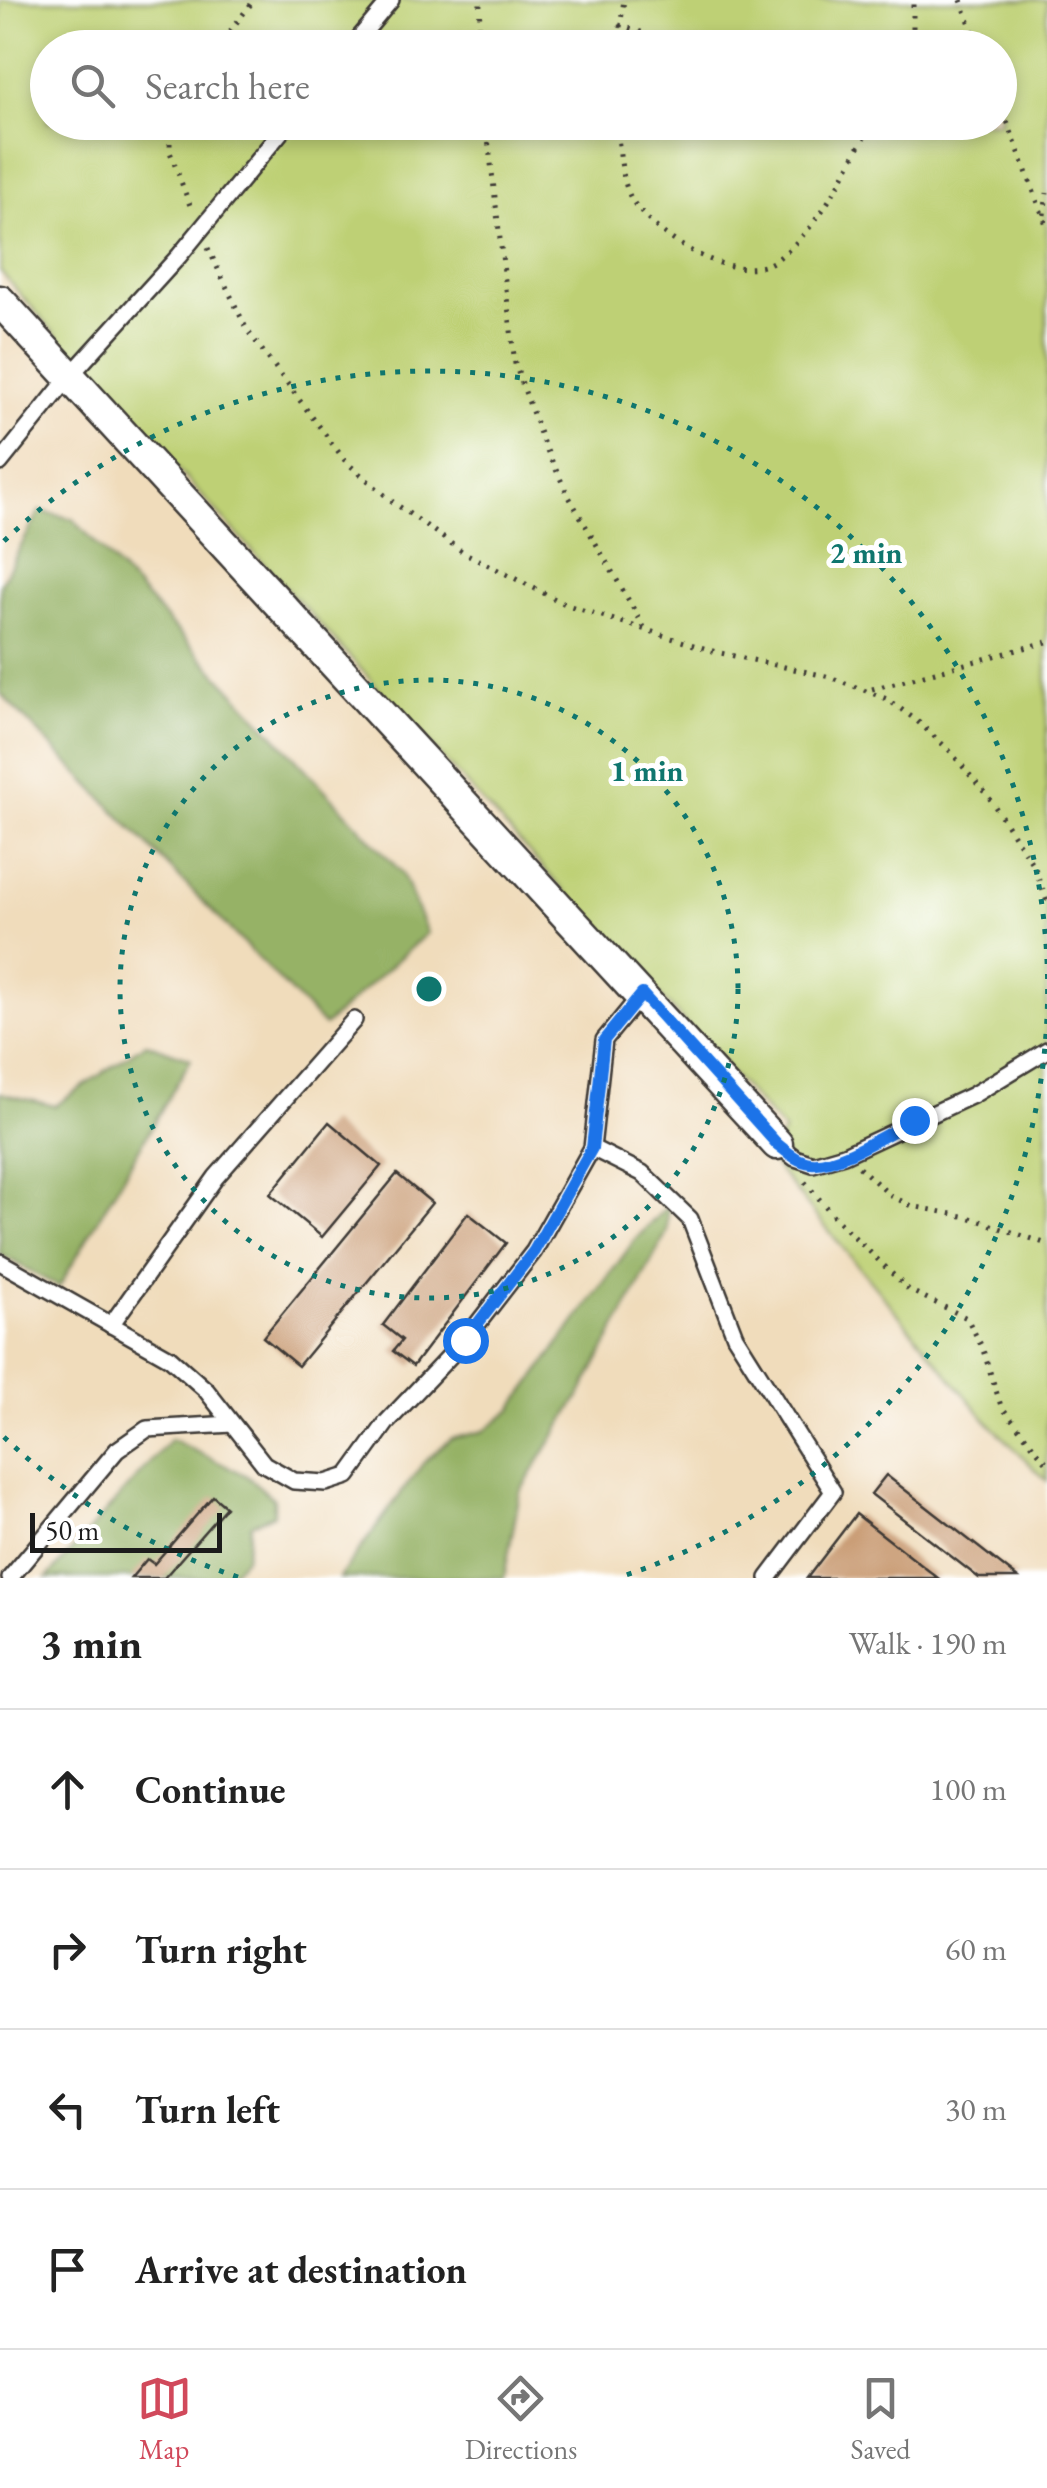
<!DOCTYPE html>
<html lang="en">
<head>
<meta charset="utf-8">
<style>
  :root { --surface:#fff; --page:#f6f6f6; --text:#222; --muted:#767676; --line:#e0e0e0; --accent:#d1495b }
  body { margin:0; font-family:"EB Garamond",serif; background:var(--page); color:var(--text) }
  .scale { position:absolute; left:30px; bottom:25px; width:192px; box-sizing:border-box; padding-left:10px; border:5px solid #1c1c1c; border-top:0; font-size:28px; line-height:35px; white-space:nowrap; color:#1c1c1c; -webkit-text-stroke:8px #fff; paint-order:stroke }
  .stop { position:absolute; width:30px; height:30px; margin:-22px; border:8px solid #1a73e8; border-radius:50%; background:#fff }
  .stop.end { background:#1a73e8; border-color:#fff; box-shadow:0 2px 10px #0008 }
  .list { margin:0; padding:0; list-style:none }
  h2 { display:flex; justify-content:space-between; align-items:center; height:130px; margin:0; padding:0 40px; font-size:42px }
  h2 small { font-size:32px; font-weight:400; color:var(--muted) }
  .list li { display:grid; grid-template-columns:65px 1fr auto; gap:30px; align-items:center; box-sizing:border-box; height:160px; padding:0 40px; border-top:2px solid var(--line) }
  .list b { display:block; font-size:38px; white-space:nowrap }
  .list em { font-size:32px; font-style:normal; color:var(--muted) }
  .icon { flex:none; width:55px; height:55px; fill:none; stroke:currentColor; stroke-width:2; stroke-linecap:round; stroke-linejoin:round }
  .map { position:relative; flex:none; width:1047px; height:1578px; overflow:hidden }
  .search { position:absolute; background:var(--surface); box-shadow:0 5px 15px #0003; left:30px; right:30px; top:30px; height:110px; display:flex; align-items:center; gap:25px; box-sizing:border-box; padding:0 35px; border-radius:55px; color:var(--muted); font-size:38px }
  .sheet { height:770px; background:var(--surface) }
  nav { display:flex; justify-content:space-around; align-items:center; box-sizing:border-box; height:140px; border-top:2px solid var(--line); background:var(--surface); font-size:28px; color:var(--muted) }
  nav a { display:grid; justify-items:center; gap:5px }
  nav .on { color:var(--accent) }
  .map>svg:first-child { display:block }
  .green { fill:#bed074; stroke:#6d7648; stroke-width:2.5; fill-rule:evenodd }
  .forest { fill:#96b266; stroke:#596741; stroke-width:2.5 }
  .building { fill:#ca9e77 }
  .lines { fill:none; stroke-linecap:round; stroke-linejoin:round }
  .lane-casing { stroke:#3c3934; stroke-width:20 }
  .street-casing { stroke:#3c3934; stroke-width:35 }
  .path { stroke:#3c3934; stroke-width:5; stroke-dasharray:2.5 8; stroke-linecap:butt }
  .lane { stroke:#fff; stroke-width:15 }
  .street { stroke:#fff; stroke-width:30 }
  .route { stroke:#1a73e8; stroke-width:12 }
  .ring { fill:none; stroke:#0f766e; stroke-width:5; stroke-dasharray:5 10 }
  .centre { fill:#0f766e; stroke:#fff; stroke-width:5 }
  .ring-label { font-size:30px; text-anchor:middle; font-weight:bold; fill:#0f766e; stroke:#fff; stroke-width:10; stroke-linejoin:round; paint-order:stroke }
</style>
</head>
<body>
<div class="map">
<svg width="1047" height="1578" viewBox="0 0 1047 1578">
  <rect width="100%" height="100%" fill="#fff"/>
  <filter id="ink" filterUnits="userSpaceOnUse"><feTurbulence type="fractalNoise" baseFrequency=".01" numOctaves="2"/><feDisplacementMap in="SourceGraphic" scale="20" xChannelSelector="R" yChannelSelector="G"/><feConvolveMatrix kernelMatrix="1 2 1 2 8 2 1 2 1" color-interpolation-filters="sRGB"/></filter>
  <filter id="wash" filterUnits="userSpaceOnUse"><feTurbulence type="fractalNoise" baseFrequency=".0048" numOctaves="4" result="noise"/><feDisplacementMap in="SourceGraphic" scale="40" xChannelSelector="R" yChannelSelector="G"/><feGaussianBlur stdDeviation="2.25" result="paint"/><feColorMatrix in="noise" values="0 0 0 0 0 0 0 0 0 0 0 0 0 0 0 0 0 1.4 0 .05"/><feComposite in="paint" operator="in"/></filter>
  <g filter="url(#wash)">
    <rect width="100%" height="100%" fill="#f0dcbb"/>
    <path class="green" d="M0,0H1047V1481L987,1421L769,1159L784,1131L93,377L0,271ZM48,48H1000V122H48Z"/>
    <g class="forest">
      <path d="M40,511L73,519L402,873L427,933L324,1026L0,693V585Z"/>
      <path d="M146,1043L191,1059L59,1287L0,1254V1093L55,1106Z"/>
      <path d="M668,1205L667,1232L582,1392L520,1492L504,1578H339L424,1462L451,1439L484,1431L512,1409L634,1241Z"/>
      <path d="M171,1439L247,1476L274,1499V1514L251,1524L245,1558L226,1578H47Z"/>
    </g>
    <g id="blocks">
      <g class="building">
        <path d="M329,1122L381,1166L322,1237L270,1194Z"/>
        <path d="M397,1174L432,1203L298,1366L263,1337Z"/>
        <path d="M468,1213L506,1243L413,1366L393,1351L402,1340L383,1325Z"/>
        <path d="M886,1475L1018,1578H979L871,1494Z"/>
        <path d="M213,1496L226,1507L164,1578H131L147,1559L154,1564Z"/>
        <path d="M856,1514L938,1578H807Z"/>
      </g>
    </g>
  </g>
  <g filter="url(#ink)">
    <use href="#blocks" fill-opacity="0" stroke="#3c3934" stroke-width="2.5"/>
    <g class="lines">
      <defs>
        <g id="lane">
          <path d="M351,48L391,0"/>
          <path d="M0,463L70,376L179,256L289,122"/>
          <path d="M777,1144L795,1158L813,1164L844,1155L973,1095L1047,1050"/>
          <path d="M592,1148L642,1173L690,1219L735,1336L833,1492L768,1578"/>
          <path d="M0,1262L170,1358L206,1390L264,1464L294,1481L326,1483L348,1476L387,1422L465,1340L534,1251L592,1148L604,1040L641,995"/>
          <path d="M111,1325L216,1177L354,1020"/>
          <path d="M10,1578L117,1450L147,1429L232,1424"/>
        </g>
        <path id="street" d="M0,301L777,1144"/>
      </defs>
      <use href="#lane" class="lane-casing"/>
      <use href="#street" class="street-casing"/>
      <g class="path">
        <path d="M961,0L979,48"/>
        <path d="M619,25L690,48"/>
        <path d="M217,48L254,0"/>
        <path d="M479,48L480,0"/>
        <path d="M617,48L624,0"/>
        <path d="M907,48L913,29V0"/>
        <path d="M1000,102L1047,227"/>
        <path d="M170,122V152L192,211"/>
        <path d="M486,122L515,364L543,442L568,495L644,627"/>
        <path d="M616,122C620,146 620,177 631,198C651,235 736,288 776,260C821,227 846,171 872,122"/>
        <path d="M1044,215L1047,193"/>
        <path d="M208,248L247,330L346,462L393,502L463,552L567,605L716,652L830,677L887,699L916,720L949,750L990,799L1035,868L1047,902"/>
        <path d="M872,689L1047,642"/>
        <path d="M859,1167L891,1196L912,1206L968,1217L1047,1244"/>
        <path d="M805,1182L837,1220L909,1290L967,1318L982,1347L1001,1406L1047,1463"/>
      </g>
      <use href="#lane" class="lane"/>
      <use href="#street" class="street"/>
    </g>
  </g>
  <g class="lines" filter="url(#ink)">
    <path class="route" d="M465,1340L534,1251L592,1148L604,1040L642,994L777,1144C787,1152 798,1162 811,1163C839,1166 888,1132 914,1120"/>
  </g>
  <g class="ring">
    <circle cx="429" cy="989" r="309"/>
    <path d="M238 1577A618 618 0 0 1 4 1437M4 541A618 618 0 1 1 620 1577"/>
  </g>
  <circle cx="429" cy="989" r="15" class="centre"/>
  <g class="ring-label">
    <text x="866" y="563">2 min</text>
    <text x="647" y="781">1 min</text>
  </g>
</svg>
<div class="scale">50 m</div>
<div class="stop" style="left:465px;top:1340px"></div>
<div class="stop end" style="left:914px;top:1120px"></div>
<div class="search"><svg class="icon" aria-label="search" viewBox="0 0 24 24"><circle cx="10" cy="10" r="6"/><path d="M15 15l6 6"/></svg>Search here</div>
</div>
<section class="sheet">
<h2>3 min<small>Walk · 190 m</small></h2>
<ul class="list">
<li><svg class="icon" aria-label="ahead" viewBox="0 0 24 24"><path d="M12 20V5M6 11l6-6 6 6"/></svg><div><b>Continue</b></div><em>100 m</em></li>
<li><svg class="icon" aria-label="right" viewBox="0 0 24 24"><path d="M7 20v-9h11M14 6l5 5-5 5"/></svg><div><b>Turn right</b></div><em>60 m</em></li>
<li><svg class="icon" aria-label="left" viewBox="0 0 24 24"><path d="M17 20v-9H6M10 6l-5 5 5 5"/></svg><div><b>Turn left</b></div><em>30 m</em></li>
<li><svg class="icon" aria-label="arrive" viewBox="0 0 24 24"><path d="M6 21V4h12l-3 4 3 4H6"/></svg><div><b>Arrive at destination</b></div></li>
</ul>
</section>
<nav>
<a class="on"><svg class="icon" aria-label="map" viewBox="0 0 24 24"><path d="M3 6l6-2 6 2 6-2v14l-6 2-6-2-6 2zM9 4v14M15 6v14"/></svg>Map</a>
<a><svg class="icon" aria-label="directions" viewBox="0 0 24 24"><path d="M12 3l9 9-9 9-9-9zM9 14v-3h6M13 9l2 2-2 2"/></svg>Directions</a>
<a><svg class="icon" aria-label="saved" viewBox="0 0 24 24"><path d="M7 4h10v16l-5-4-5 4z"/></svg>Saved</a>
</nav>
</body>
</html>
